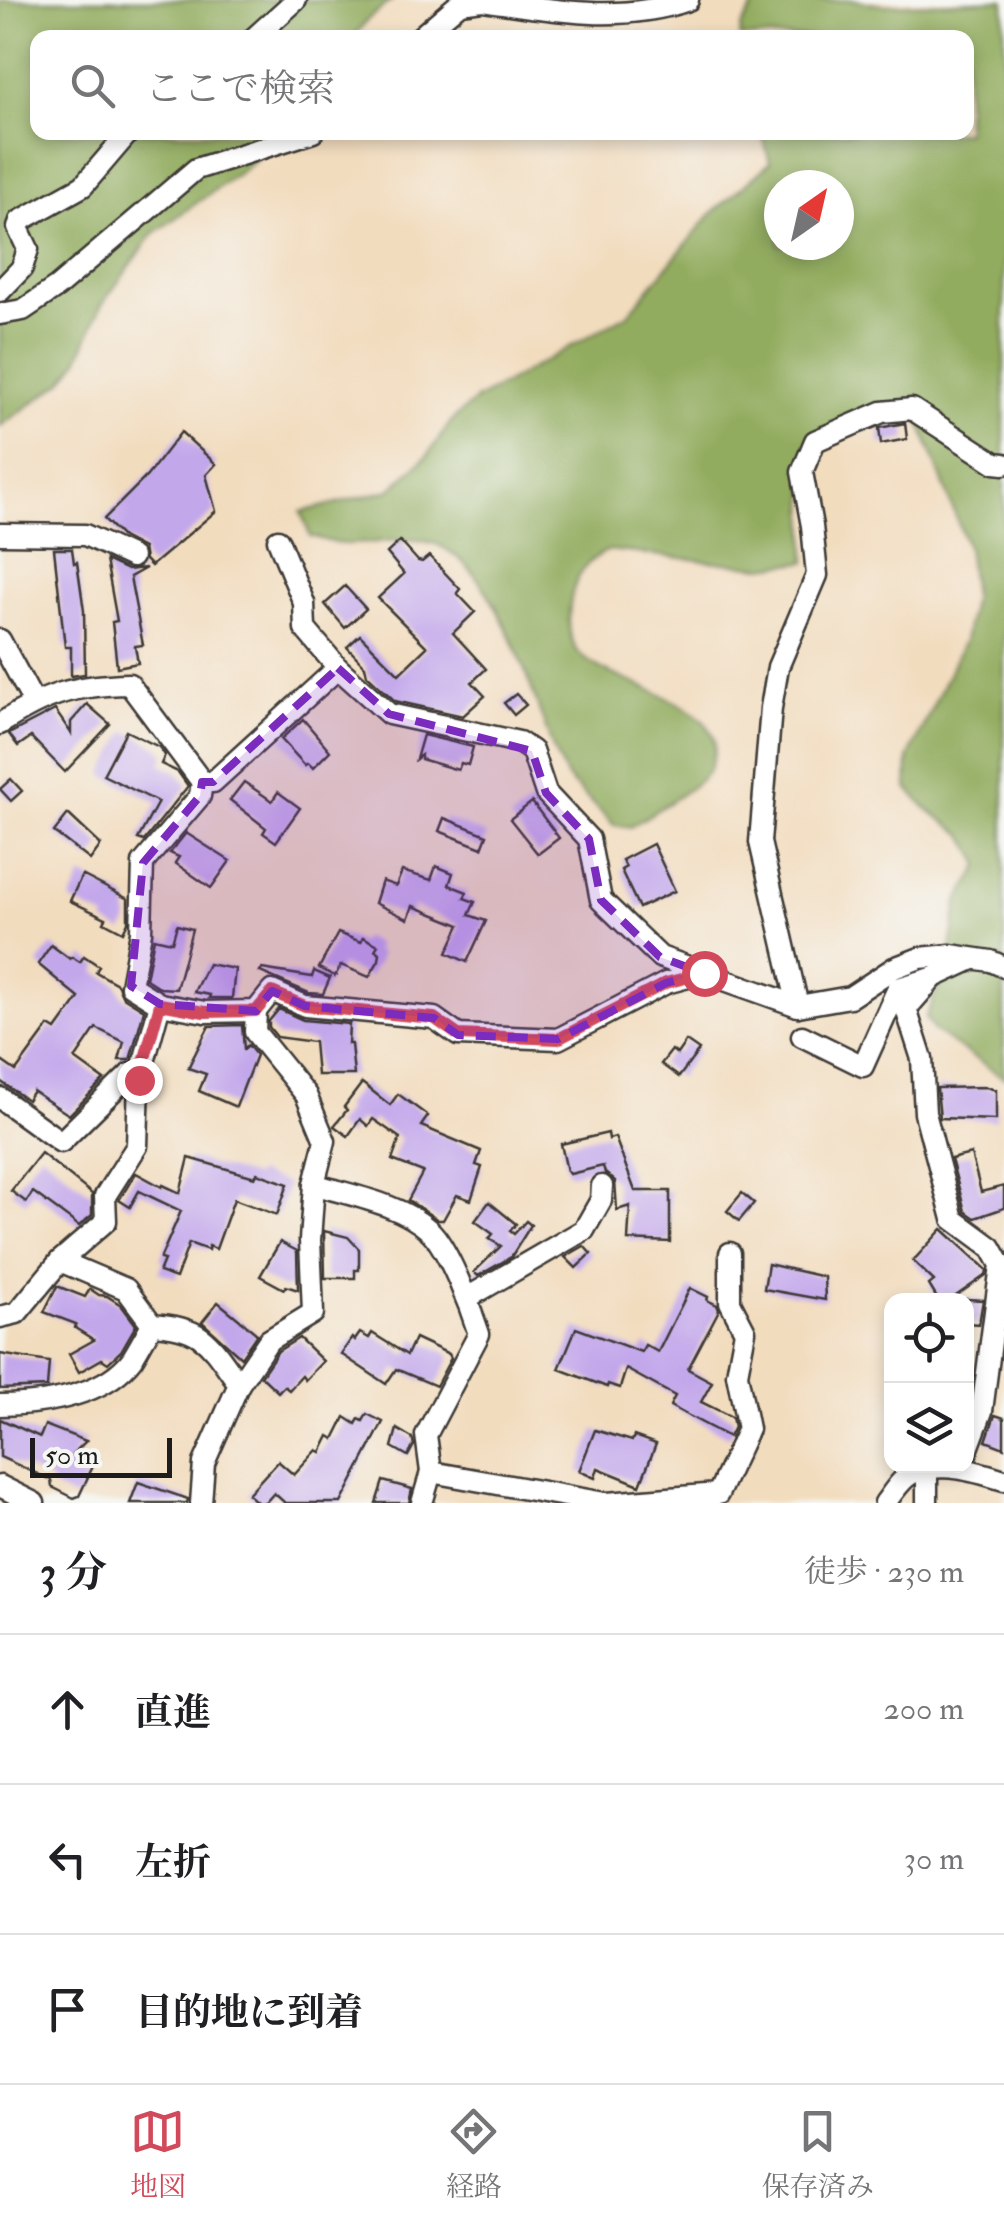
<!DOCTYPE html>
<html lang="ja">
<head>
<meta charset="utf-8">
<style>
  :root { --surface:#fff; --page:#f6f6f6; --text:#202124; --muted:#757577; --line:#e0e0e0; --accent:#d1495b }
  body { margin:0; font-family:"IM FELL Double Pica","Noto Serif JP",serif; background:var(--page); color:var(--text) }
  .controls { position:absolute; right:30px; bottom:30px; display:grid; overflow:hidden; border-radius:20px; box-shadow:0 5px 15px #0003 }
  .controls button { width:90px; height:90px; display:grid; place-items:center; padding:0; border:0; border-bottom:2px solid var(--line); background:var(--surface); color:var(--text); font:50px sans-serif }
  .compass { position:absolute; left:764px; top:170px; width:90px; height:90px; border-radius:50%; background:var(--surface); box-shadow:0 5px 15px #0003; rotate:34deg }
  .scale { position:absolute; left:30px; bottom:25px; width:142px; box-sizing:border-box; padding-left:10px; border:5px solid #1c1c1c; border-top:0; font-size:28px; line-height:35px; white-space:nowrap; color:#1c1c1c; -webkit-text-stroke:8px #f6f6f2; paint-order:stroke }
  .stop { position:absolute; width:30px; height:30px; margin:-22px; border:8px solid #d1495b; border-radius:50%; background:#fff }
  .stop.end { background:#d1495b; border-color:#fff; box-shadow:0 2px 10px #0008 }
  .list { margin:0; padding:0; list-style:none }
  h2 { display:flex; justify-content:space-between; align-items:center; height:130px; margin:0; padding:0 40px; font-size:42px }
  h2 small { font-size:32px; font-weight:400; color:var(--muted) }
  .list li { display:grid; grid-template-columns:65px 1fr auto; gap:30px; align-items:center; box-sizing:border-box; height:150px; padding:0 40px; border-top:2px solid var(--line) }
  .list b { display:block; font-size:38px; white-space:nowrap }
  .list em { font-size:32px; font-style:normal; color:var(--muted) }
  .icon { flex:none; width:55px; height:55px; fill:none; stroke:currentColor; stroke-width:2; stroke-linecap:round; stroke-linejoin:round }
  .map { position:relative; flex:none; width:1004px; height:1503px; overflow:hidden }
  .search { position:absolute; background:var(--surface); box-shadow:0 5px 15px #0003; left:30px; right:30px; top:30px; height:110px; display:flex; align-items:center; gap:25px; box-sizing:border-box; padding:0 35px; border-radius:20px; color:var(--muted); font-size:38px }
  .sheet { height:580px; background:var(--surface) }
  nav { display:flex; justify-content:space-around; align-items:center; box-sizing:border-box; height:140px; border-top:2px solid var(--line); background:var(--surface); font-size:28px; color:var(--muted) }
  nav a { display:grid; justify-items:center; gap:5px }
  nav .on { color:var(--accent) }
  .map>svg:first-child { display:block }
  .forest { fill:#92ac5e; stroke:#57643d; stroke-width:2.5; fill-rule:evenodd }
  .building { fill:#c3a7eb }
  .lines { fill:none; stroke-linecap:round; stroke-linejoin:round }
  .minor-casing { stroke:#3c3934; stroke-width:25 }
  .minor { stroke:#fff; stroke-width:20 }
  .route { stroke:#d1495b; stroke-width:12 }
  .marked { fill:#7b2cbf; fill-opacity:0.2; stroke:#7b2cbf; stroke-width:8; stroke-dasharray:20 12; stroke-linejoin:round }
</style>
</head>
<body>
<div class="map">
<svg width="1004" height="1503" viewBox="0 0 1004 1503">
  <rect width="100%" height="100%" fill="#f6f6f2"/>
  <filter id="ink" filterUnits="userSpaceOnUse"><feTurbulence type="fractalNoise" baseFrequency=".01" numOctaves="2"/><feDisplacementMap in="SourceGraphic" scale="20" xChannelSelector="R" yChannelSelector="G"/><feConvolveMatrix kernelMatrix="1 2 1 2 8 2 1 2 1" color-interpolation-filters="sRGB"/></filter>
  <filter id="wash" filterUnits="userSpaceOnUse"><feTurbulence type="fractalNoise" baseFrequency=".0048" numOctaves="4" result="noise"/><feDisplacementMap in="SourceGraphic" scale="40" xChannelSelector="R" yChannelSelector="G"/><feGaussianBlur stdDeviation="2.25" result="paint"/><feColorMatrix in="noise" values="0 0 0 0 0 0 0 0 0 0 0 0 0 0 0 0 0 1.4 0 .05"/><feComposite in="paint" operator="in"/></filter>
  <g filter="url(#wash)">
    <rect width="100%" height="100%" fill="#f2dcbe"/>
    <g class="forest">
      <path d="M0,0H392L367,20L354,37L38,38V132L283,133L247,167L153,234L101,306L78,361L62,382L0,426Z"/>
      <path d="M854,0L884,5L1004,0V1078L934,1031L926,1017L949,962L958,902L980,865L964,835L927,809L907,788L908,758L964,641L973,596L967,546L916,412H871L805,462L806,562L762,567L609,550C588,559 578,572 572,594C568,613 566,637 579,653C605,683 726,701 714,753C712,760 711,769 706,774C688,793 653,812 630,827L614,825L567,778L556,756C532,696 495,552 424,541C400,537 372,544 347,544C335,544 322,539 310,536L301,512L390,490L427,456L453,419L476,400L628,314L710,215L770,163L762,133L966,132V38L740,37L741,27L757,1ZM779,185H839V245H779Z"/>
    </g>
    <g id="blocks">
      <g class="building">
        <path d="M905,423L907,439L881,444L879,428Z"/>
        <path d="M181,432L216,464L206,475L216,511L151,566L145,560L143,548L122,537L104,519L147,476Z"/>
        <path d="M400,541L418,561L422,562L429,556L460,589L457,593L475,612L453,633L486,669L472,682L485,696L463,716L395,701L367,675L365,666L347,647L360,635L399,674L427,647L378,598L404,574L387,553Z"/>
        <path d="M54,549H72L74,563L77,562L84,611L85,674L71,676V647H65Z"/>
        <path d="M106,560L127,570L146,568L130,577L143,645L135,646L138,663L117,667L112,622L117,621Z"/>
        <path d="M345,586L366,609L345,628L325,604Z"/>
        <path d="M516,694L526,705L514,715L504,703Z"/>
        <path d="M87,704L110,724L65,772L31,737L18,746L9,734L55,710L71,733V722Z"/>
        <path d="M303,719L330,751L313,768L308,763L305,765L281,739Z"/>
        <path d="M126,731L159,747L165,755L161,764L178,772L188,786L144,841L138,839L158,802L103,775Z"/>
        <path d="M423,735L473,747L468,765L461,763L458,770L421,759V755L416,759Z"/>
        <path d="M11,779L22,791L11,801L0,789Z"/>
        <path d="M244,782L272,801L278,792L300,808L276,842L263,833L266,828L230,800Z"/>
        <path d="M532,802L559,838L538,854L510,819Z"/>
        <path d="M68,814L101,845L90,860L54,832Z"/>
        <path d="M444,818L487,835L482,848L439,831Z"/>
        <path d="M186,833L230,861L211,888L175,863L179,857L170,853Z"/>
        <path d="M653,844L675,891L639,908L621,870L626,867L622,860Z"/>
        <path d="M436,866L453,873L449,885L467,892L464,898L475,902L469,915L486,921L467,962L447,953L460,925L413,906L408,919L375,903L382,881L396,886L402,871L431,880Z"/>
        <path d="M82,875L128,899V922L123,932L104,922L106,918L70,901Z"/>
        <path d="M177,925L192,929L183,964L176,989L160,988L146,979L154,938L172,942Z"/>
        <path d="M338,933L361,942L363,937L378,945L375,950L380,953L379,960L369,977L341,965L335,976L319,968Z"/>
        <path d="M51,945L70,959L72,957L80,962L84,956L99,966L96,972L117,984L123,997L144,1010L130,1060H119L124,1042L96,1028L75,1059L104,1080L69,1115L33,1091L27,1100L0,1081V1060L16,1071L49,1026L56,1030L79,998L38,964Z"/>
        <path d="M208,964L235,969L232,998H209L210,995L194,992Z"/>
        <path d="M262,969L312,977L314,971L330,978L323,994L309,993L260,972Z"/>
        <path d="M279,1009L303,1020L349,1024L348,1044H351L354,1075H317L314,1042L277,1037L269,1027V1021Z"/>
        <path d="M242,1025L244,1049L248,1045L256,1055L236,1107L199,1091L206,1074L188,1068L209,1026Z"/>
        <path d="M686,1041L699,1050L679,1077L661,1064L672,1050L677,1054Z"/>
        <path d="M362,1083L390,1105L398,1094L428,1116L421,1126L481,1151L476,1165L482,1167L471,1200L457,1195L443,1220H438L408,1200L423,1172L392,1160L400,1138L373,1119L368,1126L360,1119L348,1136L334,1126L347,1110L344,1107Z"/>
        <path d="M986,1087L996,1090V1120L940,1118L937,1088Z"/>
        <path d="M608,1133L609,1139L615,1137L635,1191H670V1242L628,1240L630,1206L617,1210L615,1181L605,1173L603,1166L570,1174L567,1171L561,1144Z"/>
        <path d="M41,1153L92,1194V1215L79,1226L33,1192L26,1202L11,1191Z"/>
        <path d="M971,1154L981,1192L1004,1186V1208L975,1218L965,1211L951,1159Z"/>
        <path d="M189,1158L255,1177L257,1173L288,1184L277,1215L234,1199L216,1249L209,1246L208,1250L189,1243L176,1278L159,1272L164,1260L160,1259L181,1211L139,1191L130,1207L119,1200L136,1173L162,1187L163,1185L180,1193Z"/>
        <path d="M742,1193L754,1203L739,1221L727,1211Z"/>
        <path d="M489,1202L516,1224L510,1231L514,1234L526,1221L531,1225L511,1257L478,1276L474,1272L501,1246L489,1239L493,1234L475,1221Z"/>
        <path d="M942,1229L987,1270L986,1275L950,1300H938L929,1285L934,1281L913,1261Z"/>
        <path d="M324,1231L348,1237L359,1249V1270H355V1278H325Z"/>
        <path d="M280,1242L297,1251L298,1290L286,1286L284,1289L260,1276Z"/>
        <path d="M584,1246L591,1254L576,1268L565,1257Z"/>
        <path d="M768,1264L824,1277L825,1300L764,1289Z"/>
        <path d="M57,1286L85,1297L90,1289L99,1295L107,1296L121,1305L136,1325L121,1351L108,1363L102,1359L79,1372L69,1354L94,1340L75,1328L76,1324L44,1312Z"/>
        <path d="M690,1288L708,1297L707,1300L717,1305L719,1310L688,1369L712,1382L701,1402L732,1417L734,1427L729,1437L670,1406L675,1396L626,1369L620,1388L608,1384L607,1387L559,1369L576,1328L641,1352L645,1345L658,1352Z"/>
        <path d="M966,1299L983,1300L979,1324L966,1323Z"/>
        <path d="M218,1302L257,1334L241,1357L202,1322Z"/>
        <path d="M360,1333L369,1338L372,1333L407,1355L415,1338L449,1354L451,1358L436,1386L396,1369L386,1384L341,1354L352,1338L355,1340Z"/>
        <path d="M299,1338L323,1361L305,1380L302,1376L289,1390L284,1386L278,1392L261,1376L278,1351Z"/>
        <path d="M0,1354L49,1362L47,1387L0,1389Z"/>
        <path d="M367,1414L383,1422L341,1503H285L274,1493L265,1503H258L248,1494L278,1461L294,1475L317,1450L321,1452L329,1436L334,1439L345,1417L356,1424L359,1419L363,1421Z"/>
        <path d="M995,1415L1004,1418V1448L986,1441Z"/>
        <path d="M0,1419L40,1437L45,1425L86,1441L73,1454L94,1464L79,1496L74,1498L52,1487L51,1480L0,1457Z"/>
        <path d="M397,1429L412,1438L414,1445L408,1456L392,1447Z"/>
        <path d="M595,1430L632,1441L634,1436L656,1444L640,1485L598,1468L595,1478L579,1471Z"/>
        <path d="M383,1481L412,1489L409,1503H376Z"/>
        <path d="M138,1482L188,1499L187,1503H130Z"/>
      </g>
    </g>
  </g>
  <g filter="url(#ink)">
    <use href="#blocks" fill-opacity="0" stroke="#3c3934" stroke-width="2.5"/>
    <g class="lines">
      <defs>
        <g id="minor">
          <path d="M254,38L296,0"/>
          <path d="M419,38L460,3L482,0C552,10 620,24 688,0"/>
          <path d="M0,291L22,268L28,249L18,228L20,221L83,186L129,132"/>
          <path d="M0,314L23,310L57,287L196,169L313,132"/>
          <path d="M0,534L85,535L132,557"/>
          <path d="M278,540L304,603L305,629L338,668"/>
          <path d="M0,640L33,701"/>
          <path d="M0,724C45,694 75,685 129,684L202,782H213L338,668L389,714L519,742L532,751L546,793L589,839L601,900L660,957L798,1006L850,997L894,968L920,958L951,955L991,961L1004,967"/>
          <path d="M160,1004L205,1012L256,1011L272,991L305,1006L434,1018L458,1035L558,1039L666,983L703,973"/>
          <path d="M798,1006L760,842L771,708L778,667L817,575L812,526L802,472L815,441L882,412L912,409L995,463L1004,464"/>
          <path d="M802,1036L863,1066L898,988L932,978"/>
          <path d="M0,1098L61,1142L130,1074L139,1080"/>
          <path d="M314,1184C351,1196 399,1203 429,1230C448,1247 471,1309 479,1334L426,1435L431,1472L422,1503"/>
          <path d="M60,1261L126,1289L152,1324C205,1327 210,1344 239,1384"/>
          <path d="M467,1298L584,1230L601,1200L602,1186"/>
          <path d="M0,1317L17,1313L60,1261L106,1221L105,1196L137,1146L139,1080L160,1004L131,986L141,932L143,863L200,796L202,782"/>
          <path d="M0,1405C44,1404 103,1397 132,1359C139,1348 146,1335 152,1324"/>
          <path d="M966,1454L982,1411L1001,1265L991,1247L953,1219L925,1113L922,1059L906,1009L934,977L973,959"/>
          <path d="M431,1472L605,1503"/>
          <path d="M0,1486L34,1503"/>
          <path d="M201,1503L204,1463L239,1384L269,1340L313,1313L310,1240L314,1184L325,1141L306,1095L255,1032L256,1011"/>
          <path d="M607,1503L718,1494L748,1429L737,1374L745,1331L730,1302V1253"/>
          <path d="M885,1503C892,1494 901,1479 911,1474C941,1460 975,1471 1004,1480"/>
          <path d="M927,1503V1471"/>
        </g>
      </defs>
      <use href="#minor" class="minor-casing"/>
      <use href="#minor" class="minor"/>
    </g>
  </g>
  <g class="lines" filter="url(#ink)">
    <path class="route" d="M139,1080L160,1004L204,1012L256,1011L272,992L305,1006L434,1018L458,1035L558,1039L666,983L704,973"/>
  </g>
  <path class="marked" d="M338,668L389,714L532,751L546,793L589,839L601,900L660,957L703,973L666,983L558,1039L458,1035L434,1018L305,1006L272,991L256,1011L160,1004L131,986L143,863L200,796L202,782H213Z"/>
</svg>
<div class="controls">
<button><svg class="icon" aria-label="locate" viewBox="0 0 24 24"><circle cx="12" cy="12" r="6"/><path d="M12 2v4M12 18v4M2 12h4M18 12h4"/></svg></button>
<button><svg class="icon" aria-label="layers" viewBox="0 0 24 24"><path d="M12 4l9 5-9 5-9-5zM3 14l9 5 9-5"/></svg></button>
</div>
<svg class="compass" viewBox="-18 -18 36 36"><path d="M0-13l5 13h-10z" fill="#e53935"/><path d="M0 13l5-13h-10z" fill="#757577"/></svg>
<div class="scale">50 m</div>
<div class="stop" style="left:704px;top:973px"></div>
<div class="stop end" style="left:139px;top:1080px"></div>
<div class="search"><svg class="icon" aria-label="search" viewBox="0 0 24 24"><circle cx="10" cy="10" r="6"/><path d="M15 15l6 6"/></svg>ここで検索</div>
</div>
<section class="sheet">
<h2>3 分<small>徒歩 · 230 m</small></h2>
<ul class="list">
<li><svg class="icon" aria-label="ahead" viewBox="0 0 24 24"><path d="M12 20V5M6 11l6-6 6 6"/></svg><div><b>直進</b></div><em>200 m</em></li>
<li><svg class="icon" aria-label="left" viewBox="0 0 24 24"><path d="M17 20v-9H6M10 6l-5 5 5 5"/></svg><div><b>左折</b></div><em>30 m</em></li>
<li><svg class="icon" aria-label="arrive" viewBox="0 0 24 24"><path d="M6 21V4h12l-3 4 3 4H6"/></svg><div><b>目的地に到着</b></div></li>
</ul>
</section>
<nav>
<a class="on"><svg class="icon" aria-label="map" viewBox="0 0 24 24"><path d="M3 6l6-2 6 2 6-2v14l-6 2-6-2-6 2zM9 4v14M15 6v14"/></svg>地図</a>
<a><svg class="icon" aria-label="directions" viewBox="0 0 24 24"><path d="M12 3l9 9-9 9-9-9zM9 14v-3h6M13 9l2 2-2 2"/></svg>経路</a>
<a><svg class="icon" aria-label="saved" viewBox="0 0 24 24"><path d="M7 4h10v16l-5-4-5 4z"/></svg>保存済み</a>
</nav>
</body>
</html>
